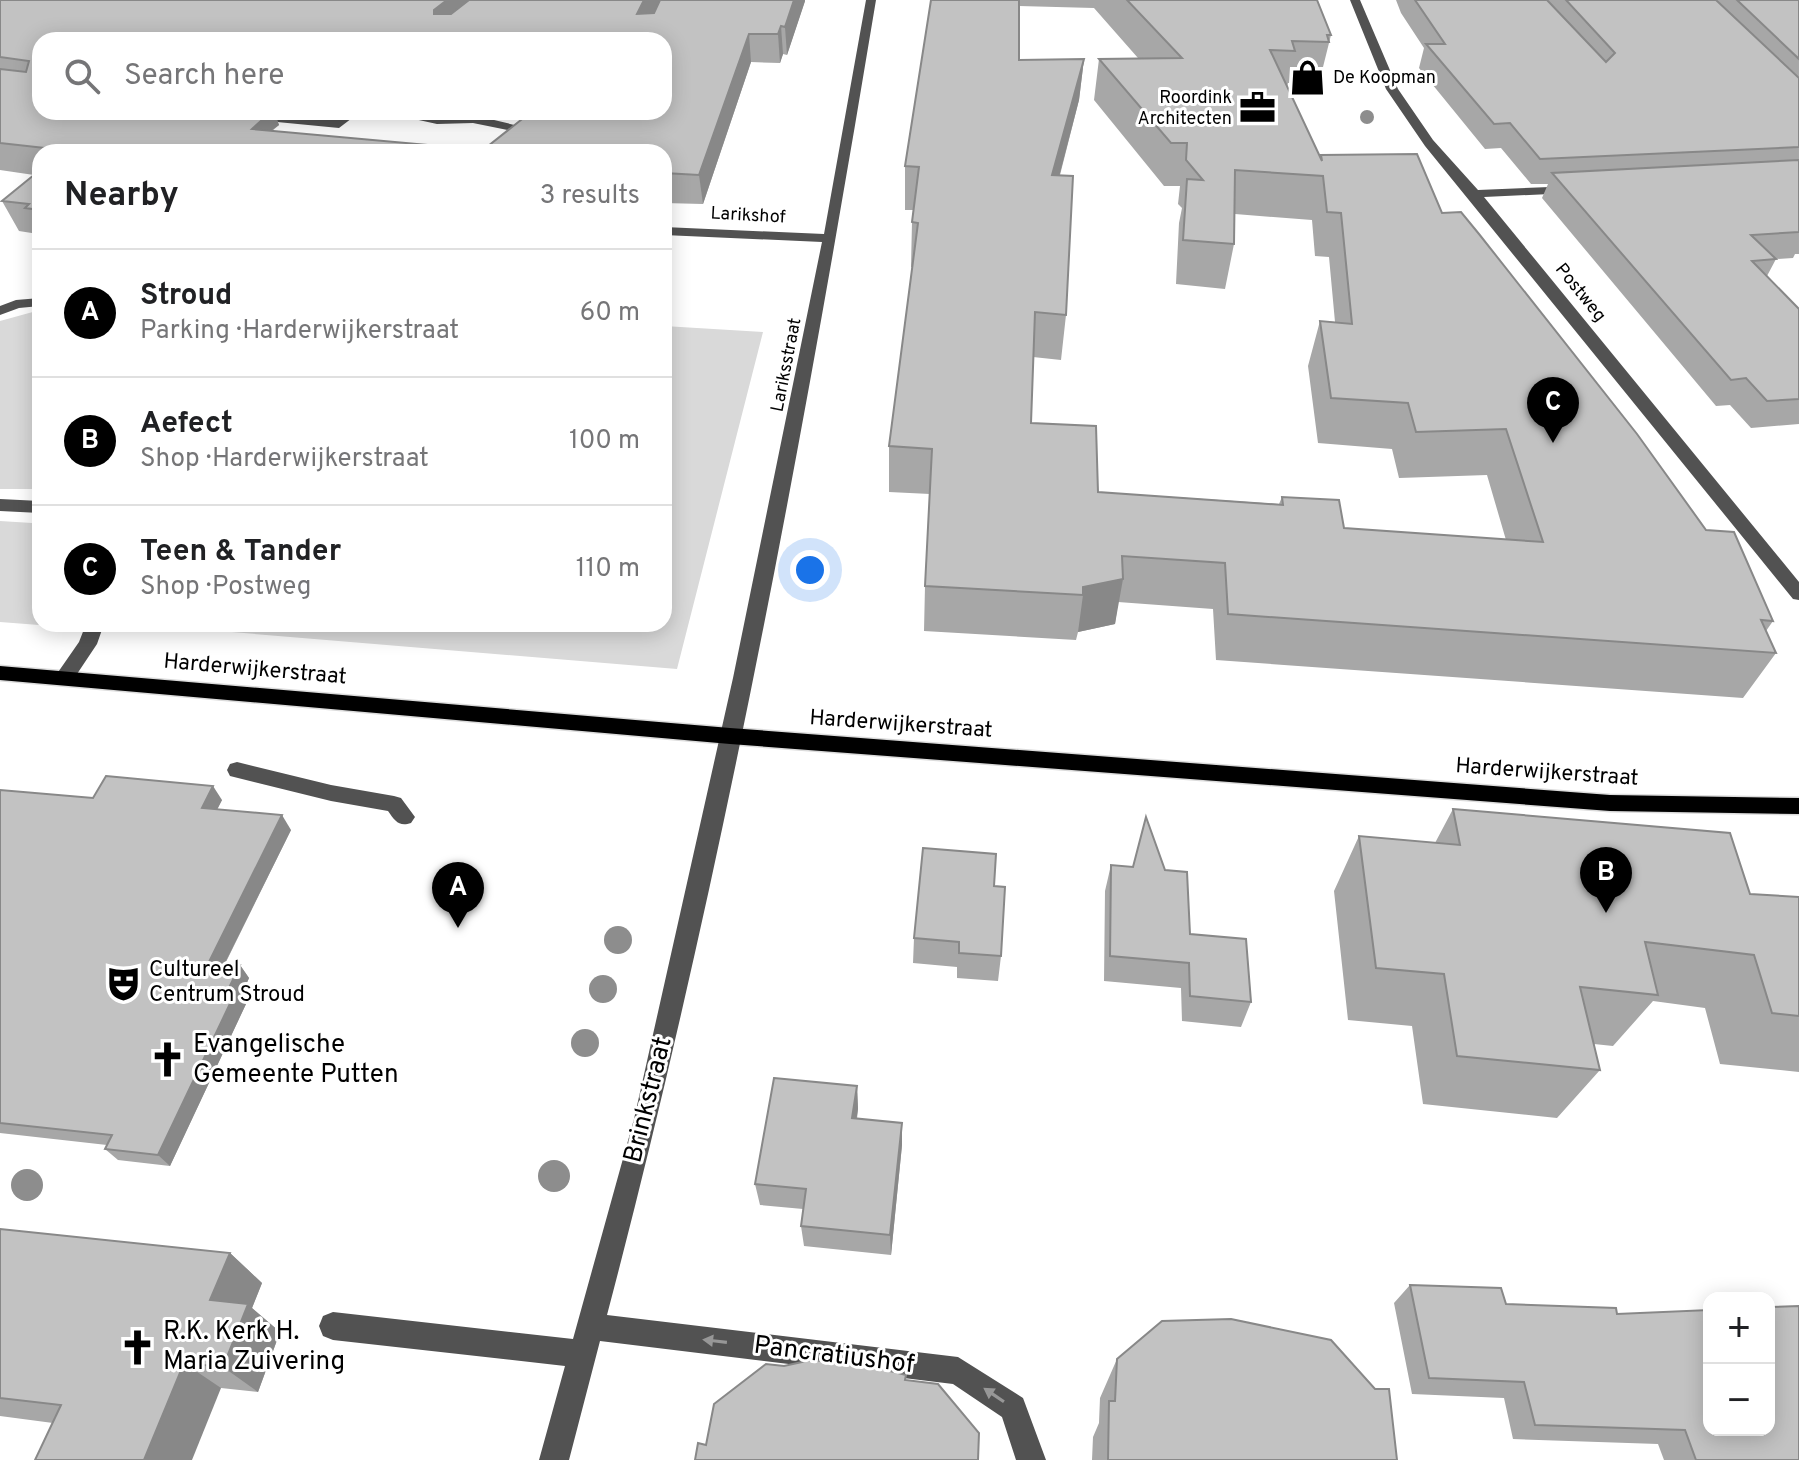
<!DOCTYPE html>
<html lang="en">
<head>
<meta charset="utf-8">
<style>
  :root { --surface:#fff; --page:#f2f2f2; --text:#202124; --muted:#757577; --line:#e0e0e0; --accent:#000 }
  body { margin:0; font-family:Overpass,sans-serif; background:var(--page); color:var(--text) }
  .controls { position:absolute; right:24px; bottom:24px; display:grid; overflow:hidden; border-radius:16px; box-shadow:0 4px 20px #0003 }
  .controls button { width:72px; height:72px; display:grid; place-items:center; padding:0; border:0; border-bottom:2px solid var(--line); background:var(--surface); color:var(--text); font:40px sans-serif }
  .you { position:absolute; left:810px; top:570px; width:28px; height:28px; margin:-20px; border:6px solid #fff; border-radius:50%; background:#1a73e8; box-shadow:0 0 0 12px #1a73e833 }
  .badge { display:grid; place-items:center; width:52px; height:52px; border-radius:50%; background:var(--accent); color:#fff; font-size:26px; font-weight:700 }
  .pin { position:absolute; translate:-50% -66px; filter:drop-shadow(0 2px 4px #0008) }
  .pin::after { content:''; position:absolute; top:42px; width:28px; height:24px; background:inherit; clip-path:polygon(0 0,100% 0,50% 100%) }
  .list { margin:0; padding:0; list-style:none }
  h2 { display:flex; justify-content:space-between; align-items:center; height:104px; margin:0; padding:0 32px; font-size:34px }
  h2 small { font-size:26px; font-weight:400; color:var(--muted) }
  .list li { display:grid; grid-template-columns:52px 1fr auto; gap:24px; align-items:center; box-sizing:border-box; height:128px; padding:0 32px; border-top:2px solid var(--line) }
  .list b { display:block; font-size:30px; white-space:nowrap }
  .list p { margin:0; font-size:26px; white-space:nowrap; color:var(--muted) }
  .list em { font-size:26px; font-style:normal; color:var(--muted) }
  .icon { flex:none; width:44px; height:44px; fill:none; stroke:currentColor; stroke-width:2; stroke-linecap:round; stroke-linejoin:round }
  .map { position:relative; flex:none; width:1799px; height:1460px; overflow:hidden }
  .search { position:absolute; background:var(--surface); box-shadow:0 4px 20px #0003; left:32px; top:32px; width:640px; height:88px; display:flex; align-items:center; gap:20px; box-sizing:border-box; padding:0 28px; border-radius:24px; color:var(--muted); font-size:30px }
  .panel { position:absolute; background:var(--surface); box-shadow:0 4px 20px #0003; left:32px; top:144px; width:640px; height:488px; border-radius:24px }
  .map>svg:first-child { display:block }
  .green { fill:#d9d9d9 }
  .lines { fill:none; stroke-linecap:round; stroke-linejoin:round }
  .major-casing { stroke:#dbdbdb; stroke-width:3 }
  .minor { fill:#525252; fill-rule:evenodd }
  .major { fill:#000; fill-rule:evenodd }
  .tree { fill:#8d8d8d }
  .wall { fill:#a7a7a7; fill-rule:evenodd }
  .shaded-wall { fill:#888 }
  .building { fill:#c2c2c2; stroke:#888; stroke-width:2; fill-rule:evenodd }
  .oneway { fill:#979797 }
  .labels { text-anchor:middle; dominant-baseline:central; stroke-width:6; stroke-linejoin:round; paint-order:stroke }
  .far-poi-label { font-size:18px; fill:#000; stroke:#fff; text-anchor:start }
  .far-street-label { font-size:18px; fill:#000; stroke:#fff }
  .street-label { font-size:22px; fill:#000; stroke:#fff }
  .poi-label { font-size:22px; fill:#000; stroke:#fff; text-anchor:start }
  .near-poi-label { font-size:26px; fill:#000; stroke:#fff; text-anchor:start }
  .near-street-label { font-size:26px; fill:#000; stroke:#fff }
</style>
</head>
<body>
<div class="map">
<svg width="1799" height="1460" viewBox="0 0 1799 1460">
  <rect width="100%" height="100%" fill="#fff"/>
  <g class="green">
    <path d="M40,310V489H0V321Z"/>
    <path d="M664,326L763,332L677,669L135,624H664Z"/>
    <path d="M0,521L32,523L40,529V624H66L65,627L0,622Z"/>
  </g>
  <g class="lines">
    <defs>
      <path id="major" d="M0,666L730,728L1610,795L1799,798V814L1610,811L730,744L0,680Z"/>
    </defs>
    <use href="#major" class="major-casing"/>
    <g class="minor">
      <path d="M866,0H876C803,441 721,882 607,1315L958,1357L1023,1398L1046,1460H1016L1002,1417L953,1384L600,1341L569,1460H539L565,1366L333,1340L323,1336L319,1326L323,1316L333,1312L573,1339L634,1119L733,678L822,242L664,235V227L824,234Z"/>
      <path d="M1350,0H1360L1398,89L1433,140L1478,190L1576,186V192L1571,193L1484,197L1799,582V600L1793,599L1425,146L1386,89Z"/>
      <path d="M208,112H253L336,120L346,112H360L339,128L214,116Z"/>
      <path d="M382,112L473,115L544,132L538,136L473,123L437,124Z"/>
      <path d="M40,298V306L19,308L0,315V306L16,300Z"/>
      <path d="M0,499L40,501V513L0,511Z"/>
      <path d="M86,624H104L97,644L71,683H57L54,678L79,642Z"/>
      <path d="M237,762L331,785L394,796L401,798L415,817L411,823C399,827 395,821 388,811L331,801L230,776L227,770L230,764Z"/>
    </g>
    <use href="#major" class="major"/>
  </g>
  <g class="tree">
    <circle cx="1367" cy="117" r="7"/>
    <circle cx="618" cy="940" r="14"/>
    <circle cx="603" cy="989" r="14"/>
    <circle cx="585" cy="1043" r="14"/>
    <circle cx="554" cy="1176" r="16"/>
    <circle cx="27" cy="1185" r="16"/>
  </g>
  <g class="wall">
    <path d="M0,0H805V1L787,55L783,54L780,63L751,62L703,204L664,203V152H40V237L38,234L19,231L2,201L34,175L0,170ZM40,40H664V112L483,150L272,131L279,125L274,112H40Z"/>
    <path d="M931,0H1317L1331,35L1319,83H1288L1287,87L1320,158L1321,155L1442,213L1706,530L1773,621L1766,631L1776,653L1743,698L1216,660L1213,609L1118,602L1115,624L1078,632L1076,640L924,631L925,586L930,494L889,492V446L912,267H911L912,222L913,210H905V166ZM1019,6L1094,8L1138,58L1099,59L1094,100L1164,186H1180L1178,204L1182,208L1179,223L1176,284L1225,289L1234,244L1235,214L1312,220L1315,256L1329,257L1335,322L1320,321L1308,366L1318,443L1392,449L1399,478L1487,475L1506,540L1344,528L1282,497L1279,504L1098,492L1031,423L1033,357L1061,360L1066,315L1060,175L1079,100L1084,59L1019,60Z"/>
    <path d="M1396,0H1799V254H1795L1793,258L1776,259L1767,276L1799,309V424L1751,428L1730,405L1716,406L1542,198L1548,184H1531L1501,148L1485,149L1419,68L1424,48L1401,13Z"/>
    <path d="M0,790L93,798L222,800L217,809L291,830L225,964L240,965L249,978L241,996L246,1004L170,1166L118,1160L105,1149L107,1145L0,1133Z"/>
    <path d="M1453,809L1750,894L1799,897V1072L1720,1064L1705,1008L1653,1001L1613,1046L1594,1044L1600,1070L1557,1118L1423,1104L1412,1026L1348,1020L1334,891L1359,836L1435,843Z"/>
    <path d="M1111,865L1190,934L1251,1002L1241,1027L1182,1021L1181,988L1104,981L1105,891Z"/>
    <path d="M994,886L1001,956L998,981L957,978V967L913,963L914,938Z"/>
    <path d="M857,1086L858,1109L857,1119L902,1123V1145L891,1255L804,1246L801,1226L803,1209L760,1205L755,1184Z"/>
    <path d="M0,1229L230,1253L262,1283L252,1308L280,1332L258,1392L221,1388L53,1423L0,1416Z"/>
    <path d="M1410,1285L1506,1304L1617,1314L1799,1460H1664L1658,1444L1513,1439L1504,1398L1412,1394L1394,1303Z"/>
    <path d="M1117,1359L1397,1460H1092L1093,1437L1099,1423L1100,1398Z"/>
  </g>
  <g class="shaded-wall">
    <path d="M447,0H488L441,38L434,14V10Z"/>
    <path d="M644,0H661L642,40L637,14Z"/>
    <path d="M794,0H805V1L787,55L785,27Z"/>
    <path d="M781,26L783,54L780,63L778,34Z"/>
    <path d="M749,34L751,62L703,204L699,175Z"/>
    <path d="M1084,59L1079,100L1048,219L1052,175Z"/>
    <path d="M246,112H274L279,125L268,133L273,148L240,116Z"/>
    <path d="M1123,579L1115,624L1078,632L1083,595V587Z"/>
    <path d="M213,786L222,800L211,822L202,808Z"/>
    <path d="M282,815L291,830L219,975L209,962Z"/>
    <path d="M240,965L249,978L241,996L246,1004L170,1166L158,1155L228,990Z"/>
    <path d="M857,1086L858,1109L853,1140L852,1118Z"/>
    <path d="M902,1123V1145L891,1255L890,1235Z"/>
    <path d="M230,1253L262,1283L252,1308L280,1332L258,1392L223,1367L210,1300Z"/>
    <path d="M184,1363L221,1388L192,1460H144Z"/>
  </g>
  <g class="building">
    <path d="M0,0H447L434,10V14H451L469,0H644L637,14L654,13L660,0H794L785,27L781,26L778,34H749L699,175L664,173V152H61L63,150L0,143V69L26,72L29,61L0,57ZM354,35L384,40H664V112H531L483,150L252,129L263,119L240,116L246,112H40V40H347Z"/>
    <path d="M931,0H1019V60L1084,59L1052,175L1073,176L1066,315L1035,312L1031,423L1096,426L1098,492L1283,505L1282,497L1339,500L1344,528L1543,542L1506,429L1416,432L1408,403L1331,398L1320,321L1352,324L1341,213L1327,212L1323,176L1235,170L1234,244L1183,240L1187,179L1203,180L1186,160L1187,143H1171L1099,59L1182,58L1127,0H1317L1331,35H1327L1329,42L1292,41L1295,51L1270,50L1322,161L1321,155L1417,154L1442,213L1461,212L1479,234L1637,434L1706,530L1734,532L1773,621L1761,620L1776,653L1228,614L1225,563L1122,556L1123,579L1083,587V595L925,586L932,449L889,446L918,223L912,222L919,167L905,166Z"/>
    <path d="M1415,0H1547L1606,62L1615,53L1566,0H1716L1799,78V147L1540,159L1510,123L1494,124L1426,44H1445Z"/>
    <path d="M1737,0H1799V59Z"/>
    <path d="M1799,160V232L1751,235L1776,259L1752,261L1799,309V399L1767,401L1746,378L1731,380L1552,173Z"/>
    <path d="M40,170V210L25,208L29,204L2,201Z"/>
    <path d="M106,776L213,786L202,808L282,815L209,962L240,965L228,990L236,991L158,1155L105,1149L112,1135L0,1123V790L93,798Z"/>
    <path d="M1453,809L1730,833L1750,894L1799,897V1016L1772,1013L1754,955L1645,942L1658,995L1580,987L1600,1070L1457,1056L1444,974L1376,968L1359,836L1460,845Z"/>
    <path d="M1146,817L1165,870L1187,872L1190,934L1246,939L1251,1002L1190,996L1189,963L1110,956L1111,865L1133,867Z"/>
    <path d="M923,848L996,854L994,886L1005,887L1001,956L959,953V942L914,938Z"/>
    <path d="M774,1078L857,1086L852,1118L902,1123L890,1235L801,1226L806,1189L755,1184Z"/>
    <path d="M0,1229L230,1253L210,1300L248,1304L223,1367L184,1363L144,1460H35L61,1405L0,1398Z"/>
    <path d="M1410,1285L1501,1288L1506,1304L1616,1308L1617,1314L1709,1310V1430H1769V1307L1799,1306V1460H1696L1685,1430L1535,1425L1524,1382L1429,1378Z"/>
    <path d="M1231,1319L1331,1340L1375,1389H1389L1397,1460H1108L1109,1401H1115L1117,1359L1162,1321Z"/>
    <path d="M811,1360L866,1365L906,1375L905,1380L938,1384L979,1433L978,1460H695L698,1443L706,1445L714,1404L766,1364L784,1366Z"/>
  </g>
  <defs><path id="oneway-solid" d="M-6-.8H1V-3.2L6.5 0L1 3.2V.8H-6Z" transform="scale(2)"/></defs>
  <g class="oneway">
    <use href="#oneway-solid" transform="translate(715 1341) rotate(-173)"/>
    <use href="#oneway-solid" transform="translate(994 1395) rotate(-146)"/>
  </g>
  <defs>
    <symbol id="shop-bare" viewBox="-9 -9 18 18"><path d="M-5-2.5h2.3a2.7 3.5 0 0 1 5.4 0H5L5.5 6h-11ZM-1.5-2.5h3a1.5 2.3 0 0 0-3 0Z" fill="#000" stroke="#fff" stroke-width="2.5" paint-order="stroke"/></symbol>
    <symbol id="office-bare" viewBox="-9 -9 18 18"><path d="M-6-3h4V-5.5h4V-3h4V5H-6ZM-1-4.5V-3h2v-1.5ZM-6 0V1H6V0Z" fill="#000" stroke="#fff" stroke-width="2.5" paint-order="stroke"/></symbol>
    <symbol id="theatre-bare" viewBox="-9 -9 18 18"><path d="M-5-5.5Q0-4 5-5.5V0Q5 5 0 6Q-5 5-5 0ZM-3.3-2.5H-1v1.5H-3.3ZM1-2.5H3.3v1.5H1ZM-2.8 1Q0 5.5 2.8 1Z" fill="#000" stroke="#fff" stroke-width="2.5" paint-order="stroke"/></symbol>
    <symbol id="church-bare" viewBox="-9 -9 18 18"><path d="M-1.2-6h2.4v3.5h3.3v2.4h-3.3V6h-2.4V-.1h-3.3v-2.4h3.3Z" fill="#000" stroke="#fff" stroke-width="2.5" paint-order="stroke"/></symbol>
  </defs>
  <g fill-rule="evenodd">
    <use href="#shop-bare" x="1282" y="52" width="51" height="51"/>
    <use href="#office-bare" x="1232" y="82" width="51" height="51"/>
    <use href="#theatre-bare" x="98" y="958" width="51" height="51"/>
    <use href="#church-bare" x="142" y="1034" width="51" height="51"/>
    <use href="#church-bare" x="112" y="1322" width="51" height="51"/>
  </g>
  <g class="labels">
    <g class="far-poi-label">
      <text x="1333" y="78">De Koopman</text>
      <text x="1232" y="98" text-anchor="end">Roordink<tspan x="1232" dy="21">Architecten</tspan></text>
    </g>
    <g class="far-street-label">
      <text transform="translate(748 216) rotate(3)">Larikshof</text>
      <text transform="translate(1580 293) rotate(51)">Postweg</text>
      <text transform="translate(787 365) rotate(-79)">Lariksstraat</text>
    </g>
    <g class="street-label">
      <text transform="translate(255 670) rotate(5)">Harderwijkerstraat</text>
      <text transform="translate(901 725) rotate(4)">Harderwijkerstraat</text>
      <text transform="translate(1547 773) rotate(4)">Harderwijkerstraat</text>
    </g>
    <g class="poi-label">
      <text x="149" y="970">Cultureel<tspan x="149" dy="25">Centrum Stroud</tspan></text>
    </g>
    <g class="near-poi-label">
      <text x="193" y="1045">Evangelische<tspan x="193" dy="30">Gemeente Putten</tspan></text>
      <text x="163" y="1332">R.K. Kerk H.<tspan x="163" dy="30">Maria Zuivering</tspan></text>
    </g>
    <g class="near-street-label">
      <text transform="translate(649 1100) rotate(-76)">Brinkstraat</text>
      <text transform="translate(834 1356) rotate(7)">Pancratiushof</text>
    </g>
  </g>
</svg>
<div class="controls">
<button>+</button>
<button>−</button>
</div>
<div class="you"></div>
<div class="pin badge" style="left:458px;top:928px">A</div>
<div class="pin badge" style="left:1606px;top:913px">B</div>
<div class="pin badge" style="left:1553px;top:443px">C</div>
<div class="search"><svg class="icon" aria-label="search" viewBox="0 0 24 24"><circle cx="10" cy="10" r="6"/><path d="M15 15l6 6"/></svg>Search here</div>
<section class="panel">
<h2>Nearby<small>3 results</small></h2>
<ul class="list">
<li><span class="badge">A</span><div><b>Stroud</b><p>Parking · Harderwijkerstraat</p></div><em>60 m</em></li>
<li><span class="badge">B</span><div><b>Aefect</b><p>Shop · Harderwijkerstraat</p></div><em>100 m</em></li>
<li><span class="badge">C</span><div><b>Teen &amp; Tander</b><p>Shop · Postweg</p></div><em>110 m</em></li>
</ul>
</section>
</div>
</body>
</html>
